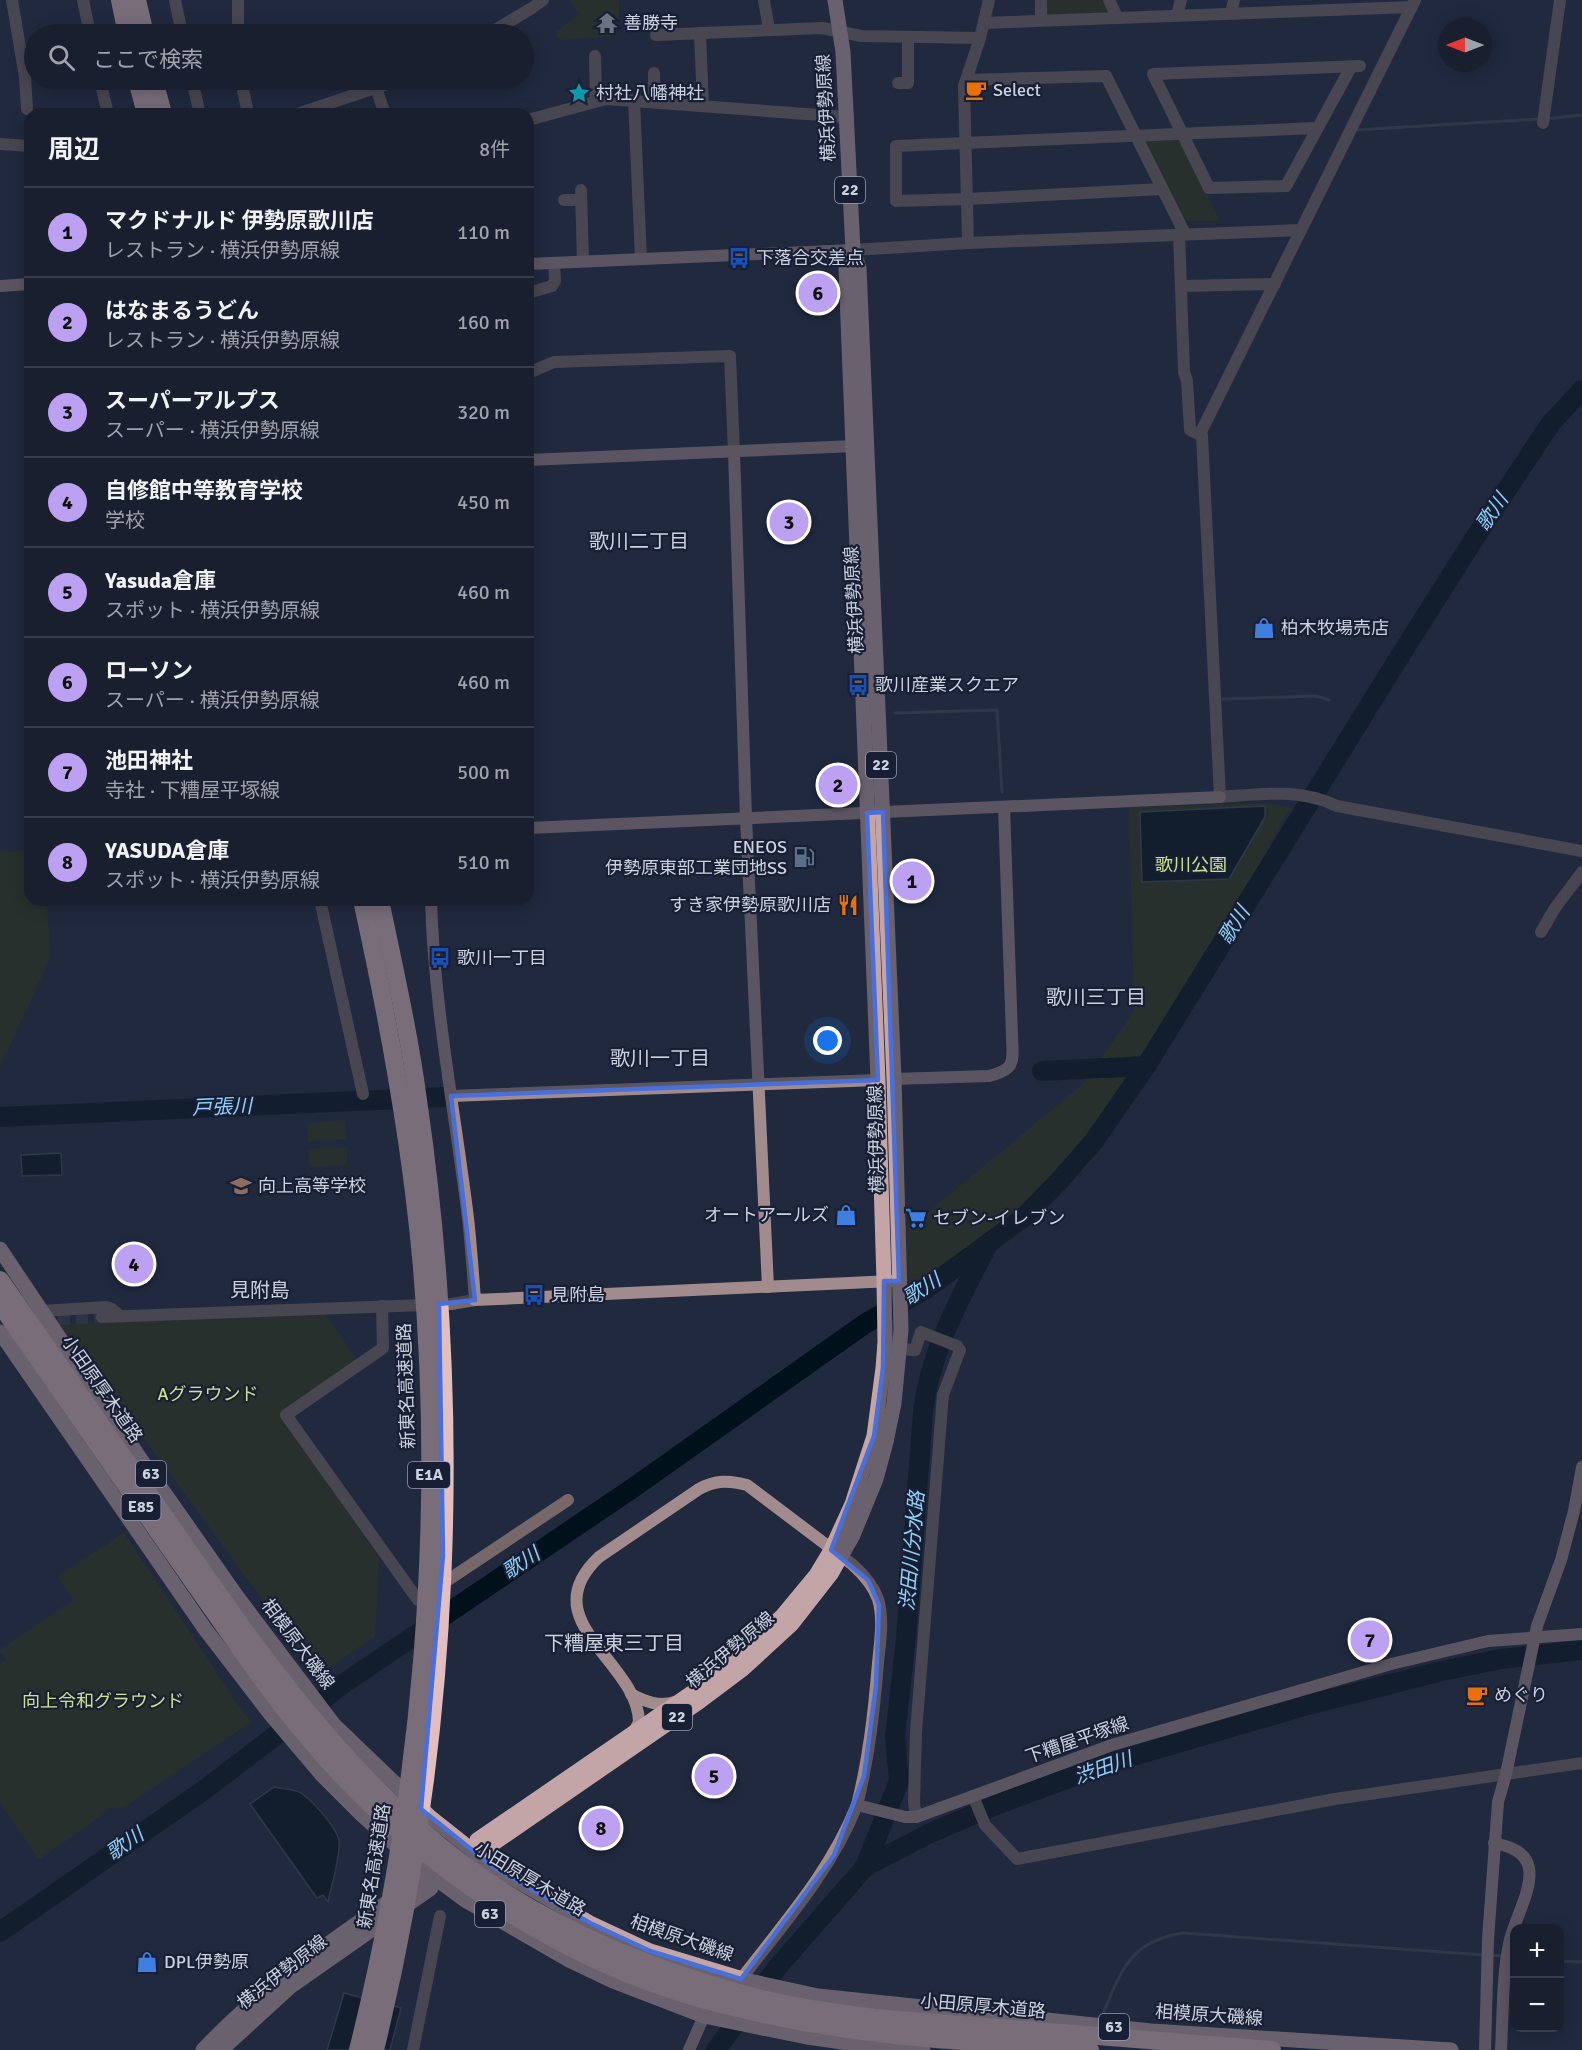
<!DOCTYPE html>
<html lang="ja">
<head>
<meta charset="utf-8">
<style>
  :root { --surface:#191f2e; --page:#222736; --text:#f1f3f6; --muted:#9fa2aa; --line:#373d4a; --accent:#bca0f2 }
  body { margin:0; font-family:Signika,"Noto Sans JP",sans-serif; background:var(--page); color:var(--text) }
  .controls { position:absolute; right:18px; bottom:18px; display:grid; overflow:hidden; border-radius:12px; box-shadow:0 3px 15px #0003 }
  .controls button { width:54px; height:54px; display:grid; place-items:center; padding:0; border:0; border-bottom:2px solid var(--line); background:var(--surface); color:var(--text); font:30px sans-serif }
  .compass { position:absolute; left:1438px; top:18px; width:54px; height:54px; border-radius:50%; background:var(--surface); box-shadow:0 3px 15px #0003; rotate:270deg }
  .you { position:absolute; left:828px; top:1041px; width:21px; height:21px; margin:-15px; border:4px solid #fff; border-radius:50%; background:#1a73e8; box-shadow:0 0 0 9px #1a73e833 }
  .badge { display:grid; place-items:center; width:39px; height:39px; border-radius:50%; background:var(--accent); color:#111; font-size:20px; font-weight:700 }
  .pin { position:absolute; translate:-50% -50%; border:3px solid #fff; box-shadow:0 2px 6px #0006 }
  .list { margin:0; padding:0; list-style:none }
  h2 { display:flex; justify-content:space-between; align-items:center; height:78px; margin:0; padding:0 24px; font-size:26px }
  h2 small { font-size:20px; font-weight:400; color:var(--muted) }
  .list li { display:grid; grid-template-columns:39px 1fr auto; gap:18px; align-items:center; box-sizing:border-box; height:90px; padding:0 24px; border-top:2px solid var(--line) }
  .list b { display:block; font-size:22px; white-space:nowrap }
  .list p { margin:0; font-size:20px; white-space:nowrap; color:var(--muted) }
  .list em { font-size:20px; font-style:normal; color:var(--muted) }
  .icon { flex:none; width:33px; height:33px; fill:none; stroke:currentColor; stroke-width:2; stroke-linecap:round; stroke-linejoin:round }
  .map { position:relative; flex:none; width:1582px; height:2050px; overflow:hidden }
  .search { position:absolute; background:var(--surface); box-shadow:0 3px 15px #0003; left:24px; top:24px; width:510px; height:66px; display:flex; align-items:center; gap:15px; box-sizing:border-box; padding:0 21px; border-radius:33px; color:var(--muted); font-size:22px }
  .panel { position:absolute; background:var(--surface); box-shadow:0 3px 15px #0003; left:24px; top:108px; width:510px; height:798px; border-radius:18px }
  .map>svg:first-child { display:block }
  .green { fill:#32391a }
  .water { fill:#01111b; stroke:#3e4b56; stroke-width:1.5 }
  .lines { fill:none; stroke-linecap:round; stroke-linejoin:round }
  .stream { stroke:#3e4b56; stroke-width:3 }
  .river { stroke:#01111b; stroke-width:20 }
  .street-tunnel { stroke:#3a4256; stroke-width:12; stroke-dasharray:12 6; stroke-linecap:butt }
  .street { stroke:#766869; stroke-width:12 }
  .secondary { stroke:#a28b8d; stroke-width:12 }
  .primary { stroke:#c3a5a8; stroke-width:15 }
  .highway { stroke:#e2bec1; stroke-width:18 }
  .highway-bridge { stroke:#e2bec1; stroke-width:18 }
  .marked { fill:none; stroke:#486fda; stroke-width:4.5; stroke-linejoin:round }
  .labels { text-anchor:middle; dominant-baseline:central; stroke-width:4.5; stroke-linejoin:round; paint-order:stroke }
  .shield { fill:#181f34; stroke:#959cac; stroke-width:1.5 }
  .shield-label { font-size:16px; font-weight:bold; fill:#cbd1df }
  .poi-label { font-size:18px; fill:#cbd1df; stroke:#181f34; text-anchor:start }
  .street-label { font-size:18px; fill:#cbd1df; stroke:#181f34 }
  .park-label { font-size:18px; fill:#cce18b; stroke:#181f34 }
  .water-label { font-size:20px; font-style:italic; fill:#8ed1fb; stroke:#181f34 }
  .neighbourhood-label { font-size:20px; fill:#cbd1df; stroke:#181f34 }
</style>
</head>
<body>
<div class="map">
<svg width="1582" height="2050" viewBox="0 0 1582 2050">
  <rect width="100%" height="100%" fill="#21293e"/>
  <g class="green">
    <path d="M569,0H619V21H610L611,37L557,39V31L579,14Z"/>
    <path d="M1043,0H1105L1110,9L1106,14L1045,17Z"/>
    <path d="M1178,137L1220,221H1184L1141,139Z"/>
    <path d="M1265,803L1291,807L1272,840L1271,846C1237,903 1204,959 1170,1015C1133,1077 1095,1143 1041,1192L911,1291L909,1289L906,1226L920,1219L1082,1085L1134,1012L1129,807Z"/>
    <path d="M30,851V900H47L50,958L0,1067V852Z"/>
    <path d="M345,1121L346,1139L308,1141L307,1123Z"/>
    <path d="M347,1147V1165L309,1167L308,1149Z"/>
    <path d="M325,1313L358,1362L281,1414L379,1558L375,1636L318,1675L60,1324Z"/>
    <path d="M124,1533L235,1701L251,1722L123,1808H110L84,1828L39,1859L0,1803V1664L6,1660L0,1650L73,1600L58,1576Z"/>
  </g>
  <g class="water">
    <path d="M1265,806V817L1229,879L1142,882L1140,812Z"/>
    <path d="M61,1153L62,1175L22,1176L21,1155Z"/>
    <path d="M274,1787C282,1789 294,1789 301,1793C313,1801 337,1828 339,1841C341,1855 331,1887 328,1902L323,1895L317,1898L250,1804Z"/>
    <path d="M344,1993L401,2008L390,2050H327Z"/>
  </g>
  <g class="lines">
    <g class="stream">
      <path d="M1546,119L1582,115"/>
      <path d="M1355,130L1539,119"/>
      <path d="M1223,699L1316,696L1329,700"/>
      <path d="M895,713L997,710L1002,792"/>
      <path d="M1490,1955L1504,1956"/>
      <path d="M1560,1961L1582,1962"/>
      <path d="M1103,2014C1121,1970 1131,1940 1184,1933L1483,1955"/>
    </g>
    <g class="river">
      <path d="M1109,1068L1146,1066"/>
      <path d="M1042,1071L1103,1068"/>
      <path d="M0,1117L445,1097"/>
      <path d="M865,1867L899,1781L895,1737L906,1638L923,1412C930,1351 960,1299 987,1246"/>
      <path d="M0,1932L204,1790L343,1684L630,1490L866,1323L926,1289L1024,1217L1059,1181L1094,1141L1146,1066L1395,664L1476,536L1551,423L1582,390"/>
      <path d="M716,2050L776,1969L865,1867L928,1834L996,1805L1113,1762L1304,1706L1442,1671L1501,1659L1582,1650"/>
    </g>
    <path class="street-tunnel" d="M40,1320L102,1317"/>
    <g class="street">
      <path d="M12,0L25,77L27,109"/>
      <path d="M83,0L90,34"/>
      <path d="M175,0L182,34"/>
      <path d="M764,0L769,30"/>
      <path d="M1109,0L1117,17"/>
      <path d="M1231,13L1234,0"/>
      <path d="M1177,15L1181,0"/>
      <path d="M1041,19V0"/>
      <path d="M984,23L1412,7"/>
      <path d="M700,33L703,106"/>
      <path d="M238,34V0"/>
      <path d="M488,34L532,8L543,0"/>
      <path d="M656,35L822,28L861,36L980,38"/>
      <path d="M595,56L596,101"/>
      <path d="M1351,67L1286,186L1209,188L1153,74L1360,66"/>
      <path d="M654,73V102"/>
      <path d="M100,80L108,114"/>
      <path d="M192,80L200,114"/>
      <path d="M241,80L248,114"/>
      <path d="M966,80L1106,76L1185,234"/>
      <path d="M898,83H908V37"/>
      <path d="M376,88L385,114"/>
      <path d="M634,100L641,259"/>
      <path d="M297,114L399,80"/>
      <path d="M528,120L606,99L846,117"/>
      <path d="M1543,123L1560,0"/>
      <path d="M0,144L30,146"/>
      <path d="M1162,189L968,199L896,201V146L1316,128"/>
      <path d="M581,190L583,261"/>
      <path d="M564,200H581"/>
      <path d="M1179,234L1184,372L1187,381L1190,430L1202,436L1220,797C1259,794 1300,788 1337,806L1582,851"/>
      <path d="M968,243L964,86L980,38L989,0"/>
      <path d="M853,250L968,243L1301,230L1415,0"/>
      <path d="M1182,286L1275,284"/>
      <path d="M528,293L552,286L555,281L554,263"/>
      <path d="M528,373L554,362L730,356L734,452"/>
      <path d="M1202,436L1201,432L1301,230"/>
      <path d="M320,900L363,1094"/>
      <path d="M1541,932L1555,908L1582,872"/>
      <path d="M382,1306L383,1348L286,1415L418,1600L568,1500"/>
      <path d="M42,1311L106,1307L112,1309L120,1316"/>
      <path d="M102,1317L451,1304L475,1300"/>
      <path d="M900,1349L915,1350L921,1332L957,1346L960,1350L943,1395L916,1732L914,1802L916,1817"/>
      <path d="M973,1796L985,1825L1017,1859L1335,1799L1582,1763"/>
      <path d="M413,2050L440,1916"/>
    </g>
    <g class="secondary">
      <path d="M528,264L853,250"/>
      <path d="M0,286L30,284"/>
      <path d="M734,452L746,818L768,1287"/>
      <path d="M528,460L855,446"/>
      <path d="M528,828L1220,797"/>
      <path d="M431,900C434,1007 455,1112 468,1218C471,1245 473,1273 475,1300L892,1281"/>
      <path d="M894,1079L989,1076C1016,1069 1013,1062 1012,1036L1004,807"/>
      <path d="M451,1096L878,1080"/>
      <path d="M631,1694C646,1702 659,1707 675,1702"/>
      <path d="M634,1732L639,1722C638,1661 531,1621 599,1557L699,1489C715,1480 729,1480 747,1485L853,1565C864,1575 873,1585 878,1599C884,1619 880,1642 878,1663C874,1711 869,1758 857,1805L905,1817H916L1112,1745L1391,1664L1488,1641L1582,1634"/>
      <path d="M1494,1843C1508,1846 1526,1851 1529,1868C1533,1890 1513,1922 1509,1944C1502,1978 1503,2015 1501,2050"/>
      <path d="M741,1979C784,1923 831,1871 857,1805"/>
      <path d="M689,2050L704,2016"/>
      <path d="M1485,2050L1488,1939L1498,1802L1506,1774L1537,1626L1561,1560L1574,1511L1582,1467"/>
    </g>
    <g class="primary">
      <path d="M0,1249L137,1454L238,1598L334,1725L429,1816L492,1866L590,1923L650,1951L749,1981L818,1996L1151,2031L1451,2050"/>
      <path d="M0,1332L205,1629L272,1716L322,1775L362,1815L420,1867L465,1900L569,1960L613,1981L704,2016L807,2037L863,2045L923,2050"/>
      <path d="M477,1840L690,1694L727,1667L782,1616L816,1575L831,1550L852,1504L874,1436L883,1368L885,1342L884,1281L878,1080L846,269L853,250"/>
      <path d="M487,1848L699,1702L743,1669L792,1624L831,1574L853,1535L876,1479L886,1442L894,1403L901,1330L894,1079L859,268L853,250L843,52L835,0"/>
      <path d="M203,2050C266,1983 345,1932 420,1880"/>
      <path d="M221,2050L291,1986L431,1888"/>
    </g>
    <g class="highway">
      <path d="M120,0L127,34"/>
      <path d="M137,0L145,34"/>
      <path d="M137,80L146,114"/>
      <path d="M154,80L163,114"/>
      <path d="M0,1280C59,1365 119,1450 178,1536C260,1655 342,1772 459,1861C541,1923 640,1966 739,1993C783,2006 829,2012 875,2018L1272,2050"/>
      <path d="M0,1304C56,1385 113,1466 169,1547C207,1601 244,1656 284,1708C396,1852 554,1965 733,2007C760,2013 788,2020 816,2024C906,2040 999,2043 1090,2050"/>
    </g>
    <g class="highway-bridge">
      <path d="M358,2050C422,1795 445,1518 421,1257C410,1136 388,1018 362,900"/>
      <path d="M375,2050C451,1740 464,1416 418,1100C409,1033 394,967 380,900"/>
    </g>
  </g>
  <path d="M0 0H1582V2050H0ZM883,812L899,1281H884L883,1368L874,1436L831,1550L868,1580L879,1605L876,1686L864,1776L834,1855L741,1979L650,1951L590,1923L492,1866L421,1809L443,1555L439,1304L475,1300L451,1096L878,1080L867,813Z" fill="#21293e" fill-opacity=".55" fill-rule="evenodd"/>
  <path class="marked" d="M883,812L899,1281H884L883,1368L874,1436L831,1550L868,1580L879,1605L876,1686L864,1776L834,1855L741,1979L650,1951L590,1923L492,1866L421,1809L443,1555L439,1304L475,1300L451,1096L878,1080L867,813Z"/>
  <defs>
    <symbol id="temple-bare" viewBox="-9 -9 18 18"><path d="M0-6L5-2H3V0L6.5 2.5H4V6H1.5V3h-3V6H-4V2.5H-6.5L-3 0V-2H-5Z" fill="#6b7280" stroke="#181f34" stroke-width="2.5" paint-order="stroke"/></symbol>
    <symbol id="cafe-bare" viewBox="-9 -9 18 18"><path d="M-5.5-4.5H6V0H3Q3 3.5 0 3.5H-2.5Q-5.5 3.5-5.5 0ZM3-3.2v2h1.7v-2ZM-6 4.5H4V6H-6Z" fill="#e8710a" stroke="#181f34" stroke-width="2.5" paint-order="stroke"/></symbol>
    <symbol id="sight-bare" viewBox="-9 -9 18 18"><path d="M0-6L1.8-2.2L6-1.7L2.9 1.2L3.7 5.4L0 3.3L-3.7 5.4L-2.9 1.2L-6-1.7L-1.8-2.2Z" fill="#0f9aa8" stroke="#181f34" stroke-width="2.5" paint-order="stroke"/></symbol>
    <symbol id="bus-bare" viewBox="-9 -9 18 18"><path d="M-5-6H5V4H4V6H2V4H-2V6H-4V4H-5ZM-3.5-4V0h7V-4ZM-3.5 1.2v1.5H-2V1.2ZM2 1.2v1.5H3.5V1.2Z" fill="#1a4fb4" stroke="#181f34" stroke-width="2.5" paint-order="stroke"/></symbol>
    <symbol id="shop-bare" viewBox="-9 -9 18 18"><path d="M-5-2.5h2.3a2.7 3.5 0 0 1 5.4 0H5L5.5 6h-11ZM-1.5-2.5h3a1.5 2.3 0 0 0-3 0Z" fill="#3f7fe0" stroke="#181f34" stroke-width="2.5" paint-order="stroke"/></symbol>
    <symbol id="fuel-bare" viewBox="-9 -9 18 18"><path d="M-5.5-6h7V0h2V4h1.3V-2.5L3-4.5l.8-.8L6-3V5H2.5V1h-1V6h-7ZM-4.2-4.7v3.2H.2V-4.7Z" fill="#5c6f8a" stroke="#181f34" stroke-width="2.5" paint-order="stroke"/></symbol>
    <symbol id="restaurant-bare" viewBox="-9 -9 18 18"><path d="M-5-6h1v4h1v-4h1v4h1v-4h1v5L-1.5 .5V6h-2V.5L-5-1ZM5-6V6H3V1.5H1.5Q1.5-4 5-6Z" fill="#e8710a" stroke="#181f34" stroke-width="2.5" paint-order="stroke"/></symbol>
    <symbol id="school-bare" viewBox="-9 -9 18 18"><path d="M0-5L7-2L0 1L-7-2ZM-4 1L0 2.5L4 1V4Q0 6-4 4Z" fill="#8d6e63" stroke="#181f34" stroke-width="2.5" paint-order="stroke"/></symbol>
    <symbol id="supermarket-bare" viewBox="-9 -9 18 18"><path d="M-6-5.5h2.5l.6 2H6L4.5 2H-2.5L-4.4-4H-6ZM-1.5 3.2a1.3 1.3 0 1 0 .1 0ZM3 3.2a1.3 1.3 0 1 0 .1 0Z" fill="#3f7fe0" stroke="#181f34" stroke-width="2.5" paint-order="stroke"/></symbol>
  </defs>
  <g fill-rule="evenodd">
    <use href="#temple-bare" x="592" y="8" width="30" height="30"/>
    <use href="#cafe-bare" x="961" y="75" width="30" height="30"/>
    <use href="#sight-bare" x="564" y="78" width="30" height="30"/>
    <use href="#bus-bare" x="724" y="243" width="30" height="30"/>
    <use href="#shop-bare" x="1249" y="613" width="30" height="30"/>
    <use href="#bus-bare" x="843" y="670" width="30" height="30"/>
    <use href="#fuel-bare" x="789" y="842" width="30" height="30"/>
    <use href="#restaurant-bare" x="833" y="890" width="30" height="30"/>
    <use href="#bus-bare" x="425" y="943" width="30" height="30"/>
    <use href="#school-bare" x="226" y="1171" width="30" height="30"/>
    <use href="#shop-bare" x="831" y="1200" width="30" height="30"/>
    <use href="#supermarket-bare" x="901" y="1203" width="30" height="30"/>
    <use href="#bus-bare" x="519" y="1280" width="30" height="30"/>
    <use href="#cafe-bare" x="1462" y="1680" width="30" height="30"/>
    <use href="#shop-bare" x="132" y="1947" width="30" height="30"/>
  </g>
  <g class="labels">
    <g class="shield">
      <rect x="835" y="177" width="30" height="26" rx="4.5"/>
      <rect x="866" y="752" width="30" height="26" rx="4.5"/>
      <rect x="136" y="1461" width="30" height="26" rx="4.5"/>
      <rect x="408" y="1462" width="42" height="26" rx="4.5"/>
      <rect x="121.5" y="1494" width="39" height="26" rx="4.5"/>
      <rect x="662" y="1704" width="30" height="26" rx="4.5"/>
      <rect x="475" y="1901" width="30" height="26" rx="4.5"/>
      <rect x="1099" y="2014" width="30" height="26" rx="4.5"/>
    </g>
    <g class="shield-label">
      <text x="850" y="190">22</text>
      <text x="881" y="765">22</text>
      <text x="151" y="1474">63</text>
      <text x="429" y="1475">E1A</text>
      <text x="141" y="1507">E85</text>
      <text x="677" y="1717">22</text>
      <text x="490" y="1914">63</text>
      <text x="1114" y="2027">63</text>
    </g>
    <g class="poi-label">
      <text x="624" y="23">善勝寺</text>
      <text x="993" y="90">Select</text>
      <text x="596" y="93">村社八幡神社</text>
      <text x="756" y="258">下落合交差点</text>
      <text x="1281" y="628">柏木牧場売店</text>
      <text x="875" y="685">歌川産業スクエア</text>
      <text x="787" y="847" text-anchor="end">ENEOS<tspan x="787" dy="21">伊勢原東部工業団地SS</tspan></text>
      <text x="831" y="905" text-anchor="end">すき家伊勢原歌川店</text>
      <text x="457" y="958">歌川一丁目</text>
      <text x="258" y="1186">向上高等学校</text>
      <text x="829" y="1215" text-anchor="end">オートアールズ</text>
      <text x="933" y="1218">セブン-イレブン</text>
      <text x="551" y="1295">見附島</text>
      <text x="1494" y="1695">めぐり</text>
      <text x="164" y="1962">DPL伊勢原</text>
    </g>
    <g class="street-label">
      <text transform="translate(826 108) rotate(-93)">横浜伊勢原線</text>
      <text transform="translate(854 600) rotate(-93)">横浜伊勢原線</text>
      <text transform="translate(876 1139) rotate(-91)">横浜伊勢原線</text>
      <text transform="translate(406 1386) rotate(-92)">新東名高速道路</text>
      <text transform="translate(102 1389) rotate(55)">小田原厚木道路</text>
      <text transform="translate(298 1644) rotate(53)">相模原大磯線</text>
      <text transform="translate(730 1650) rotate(-40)">横浜伊勢原線</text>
      <text transform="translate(1077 1740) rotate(-19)">下糟屋平塚線</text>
      <text transform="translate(374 1866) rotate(-81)">新東名高速道路</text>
      <text transform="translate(530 1879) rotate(31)">小田原厚木道路</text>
      <text transform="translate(682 1938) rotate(19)">相模原大磯線</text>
      <text transform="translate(282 1972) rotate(-38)">横浜伊勢原線</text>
      <text transform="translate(983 2006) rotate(5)">小田原厚木道路</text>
      <text transform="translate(1209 2015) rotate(4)">相模原大磯線</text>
    </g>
    <g class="park-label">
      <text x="1191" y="865">歌川公園</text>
      <text x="208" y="1394">Aグラウンド</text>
      <text x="103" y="1701">向上令和グラウンド</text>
    </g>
    <g class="water-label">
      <text transform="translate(1492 512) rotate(-56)">歌川</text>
      <text transform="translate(1234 925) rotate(-58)">歌川</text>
      <text transform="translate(222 1107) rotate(-2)">戸張川</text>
      <text transform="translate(922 1289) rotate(-33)">歌川</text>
      <text transform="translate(912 1551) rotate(-85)">渋田川分水路</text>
      <text transform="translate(521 1563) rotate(-34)">歌川</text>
      <text transform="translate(1103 1768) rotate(-19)">渋田川</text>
      <text transform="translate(125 1844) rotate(-35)">歌川</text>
    </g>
    <g class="neighbourhood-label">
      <text x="639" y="541">歌川二丁目</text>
      <text x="1096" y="997">歌川三丁目</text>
      <text x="660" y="1058">歌川一丁目</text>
      <text x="260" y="1290">見附島</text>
      <text x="614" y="1643">下糟屋東三丁目</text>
    </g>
  </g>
</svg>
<div class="controls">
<button>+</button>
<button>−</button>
</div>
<svg class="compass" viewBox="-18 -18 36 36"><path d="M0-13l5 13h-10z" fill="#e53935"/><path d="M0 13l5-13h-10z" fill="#9fa2aa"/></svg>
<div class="you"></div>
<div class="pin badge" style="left:912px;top:881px">1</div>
<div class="pin badge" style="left:838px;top:785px">2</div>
<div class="pin badge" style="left:789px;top:522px">3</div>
<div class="pin badge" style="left:134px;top:1264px">4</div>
<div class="pin badge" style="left:714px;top:1776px">5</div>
<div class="pin badge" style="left:818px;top:293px">6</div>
<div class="pin badge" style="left:1370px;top:1640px">7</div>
<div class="pin badge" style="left:601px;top:1828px">8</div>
<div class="search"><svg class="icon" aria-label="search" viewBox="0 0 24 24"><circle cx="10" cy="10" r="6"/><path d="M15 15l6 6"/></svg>ここで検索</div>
<section class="panel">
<h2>周辺<small>8件</small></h2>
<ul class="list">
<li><span class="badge">1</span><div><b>マクドナルド 伊勢原歌川店</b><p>レストラン · 横浜伊勢原線</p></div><em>110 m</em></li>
<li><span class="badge">2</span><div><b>はなまるうどん</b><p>レストラン · 横浜伊勢原線</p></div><em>160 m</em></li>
<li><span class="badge">3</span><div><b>スーパーアルプス</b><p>スーパー · 横浜伊勢原線</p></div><em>320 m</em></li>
<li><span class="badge">4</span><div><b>自修館中等教育学校</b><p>学校</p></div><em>450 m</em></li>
<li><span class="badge">5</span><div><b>Yasuda倉庫</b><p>スポット · 横浜伊勢原線</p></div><em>460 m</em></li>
<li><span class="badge">6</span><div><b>ローソン</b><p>スーパー · 横浜伊勢原線</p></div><em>460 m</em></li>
<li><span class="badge">7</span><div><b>池田神社</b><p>寺社 · 下糟屋平塚線</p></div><em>500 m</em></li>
<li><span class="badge">8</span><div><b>YASUDA倉庫</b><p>スポット · 横浜伊勢原線</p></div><em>510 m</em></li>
</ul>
</section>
</div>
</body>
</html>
